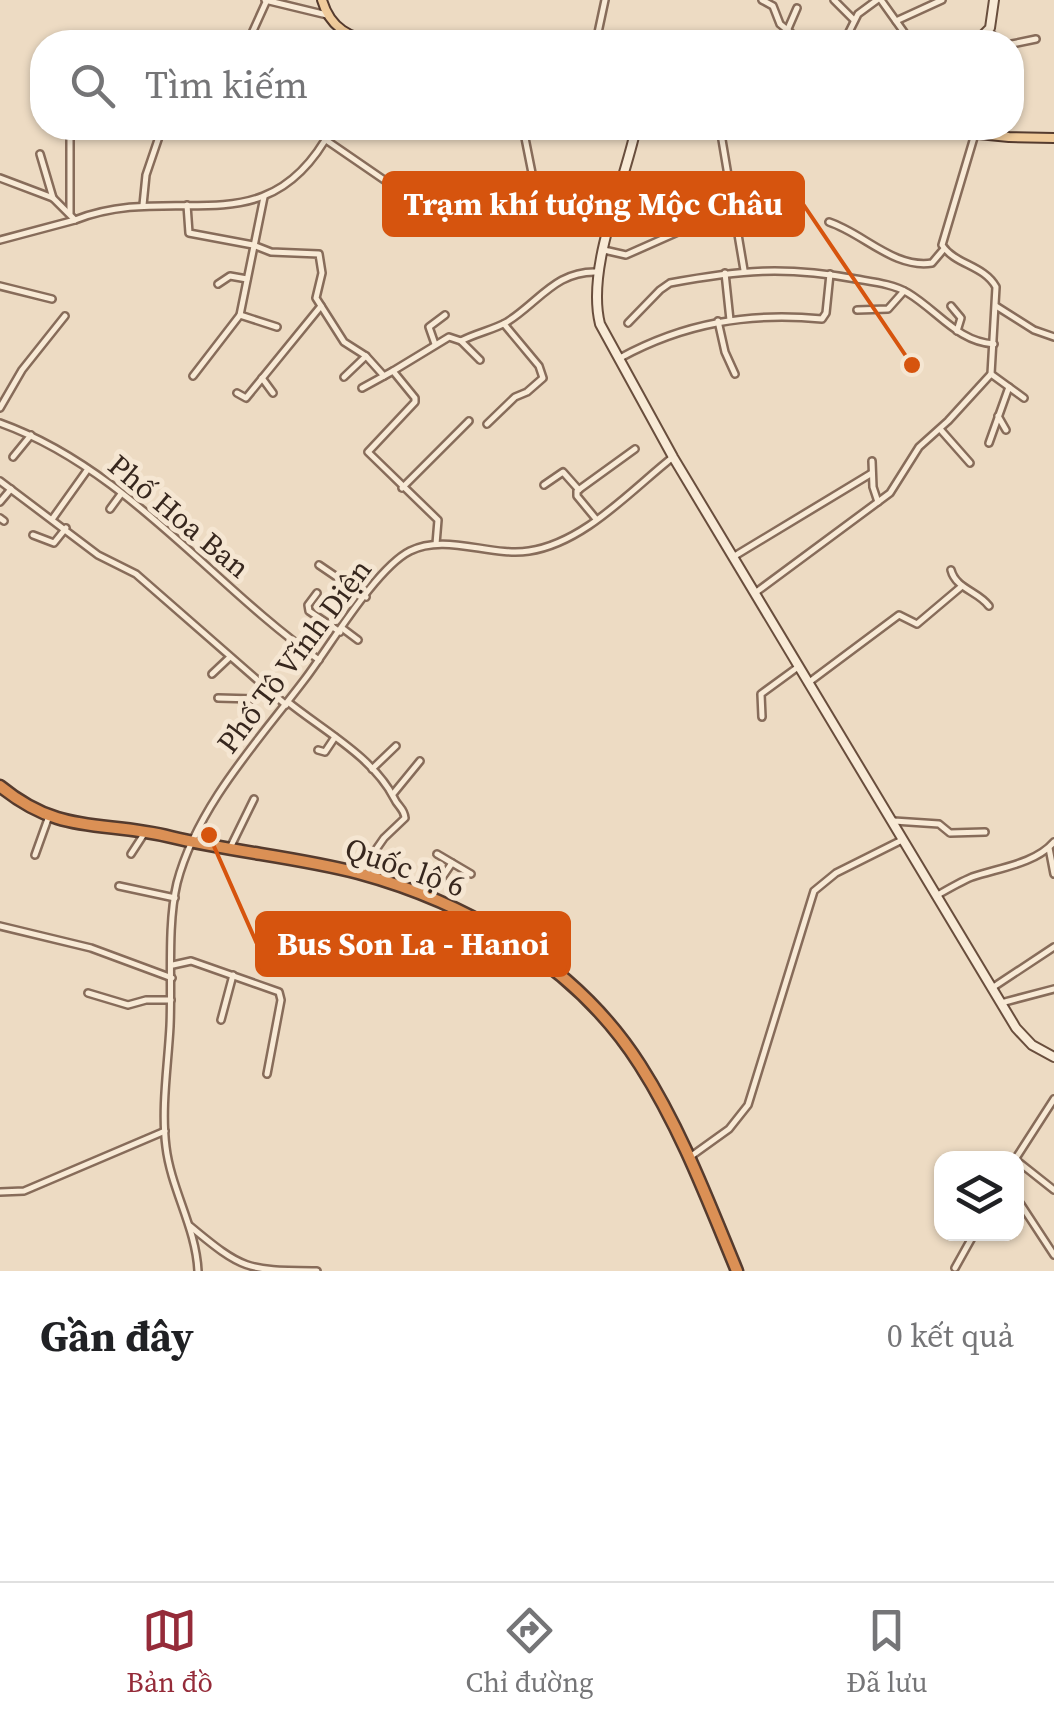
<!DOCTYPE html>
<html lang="vi">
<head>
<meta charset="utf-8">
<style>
  :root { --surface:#fff; --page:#f2f2f2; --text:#202124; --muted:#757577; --line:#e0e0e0; --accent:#952b39 }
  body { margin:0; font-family:"Source Serif 4",serif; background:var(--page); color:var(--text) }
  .controls { position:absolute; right:30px; bottom:30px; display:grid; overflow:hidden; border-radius:20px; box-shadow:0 2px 8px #0004 }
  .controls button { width:90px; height:90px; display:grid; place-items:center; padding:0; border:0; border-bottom:2px solid var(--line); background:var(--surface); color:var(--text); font:50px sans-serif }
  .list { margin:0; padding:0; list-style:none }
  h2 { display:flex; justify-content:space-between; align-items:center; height:130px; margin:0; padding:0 40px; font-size:42px }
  h2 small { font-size:32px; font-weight:400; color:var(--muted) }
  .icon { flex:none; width:55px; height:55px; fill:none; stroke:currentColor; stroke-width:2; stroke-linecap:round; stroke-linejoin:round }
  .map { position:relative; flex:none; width:1054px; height:1271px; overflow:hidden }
  .search { position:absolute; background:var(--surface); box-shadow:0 2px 8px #0004; left:30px; right:30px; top:30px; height:110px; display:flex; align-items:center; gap:25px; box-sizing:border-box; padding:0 35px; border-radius:40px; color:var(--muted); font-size:38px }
  .sheet { height:310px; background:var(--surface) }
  nav { display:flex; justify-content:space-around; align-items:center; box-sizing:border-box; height:140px; border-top:2px solid var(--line); background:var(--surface); font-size:28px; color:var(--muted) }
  nav a { display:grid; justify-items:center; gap:5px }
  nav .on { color:var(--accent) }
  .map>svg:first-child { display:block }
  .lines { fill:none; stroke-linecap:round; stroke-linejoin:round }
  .street-casing { stroke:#876c5a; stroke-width:10 }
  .secondary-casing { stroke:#694e3d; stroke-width:12 }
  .primary-casing { stroke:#553b2e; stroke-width:12 }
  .highway-casing { stroke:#553b2e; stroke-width:15 }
  .street { stroke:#f8ead6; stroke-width:5 }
  .secondary { stroke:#f8ead6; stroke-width:8 }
  .primary { stroke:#f0cb9b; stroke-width:8 }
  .highway { stroke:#db9055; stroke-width:10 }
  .labels { text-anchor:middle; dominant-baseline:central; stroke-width:10; stroke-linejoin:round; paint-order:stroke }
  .street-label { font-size:30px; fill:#37271e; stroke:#f5e6d2 }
  .leader { fill:none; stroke:#d6540e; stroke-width:4 }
  .callout-dot { fill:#d6540e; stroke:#f5e6d2; stroke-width:4 }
  .callout { fill:#d6540e; stroke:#d6540e; stroke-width:4 }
  .callout-label { font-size:32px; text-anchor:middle; font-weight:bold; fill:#fff }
</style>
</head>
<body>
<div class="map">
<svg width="1054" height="1271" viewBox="0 0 1054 1271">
  <rect width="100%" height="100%" fill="#eddbc3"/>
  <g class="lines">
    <defs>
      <g id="street">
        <path d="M265,0L327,15"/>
        <path d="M762,0L773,6L780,24L802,42"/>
        <path d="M834,0L854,20"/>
        <path d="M881,0L911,42"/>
        <path d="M896,21L942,0"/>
        <path d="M787,31L797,8"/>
        <path d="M988,31L1000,42"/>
        <path d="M197,42L203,36L225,42"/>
        <path d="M248,42L267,0"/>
        <path d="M596,42L605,0"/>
        <path d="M844,42L858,14L877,0"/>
        <path d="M928,42L936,38"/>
        <path d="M1012,44L1036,39"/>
        <path d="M523,128L536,193"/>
        <path d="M720,128L744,270"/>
        <path d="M326,140L390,184"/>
        <path d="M40,154L53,198"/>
        <path d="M0,178L53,198L75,220C177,180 267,251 332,128"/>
        <path d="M419,202C429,208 441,222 452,223C480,225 507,202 533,194C559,186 591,187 618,189"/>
        <path d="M143,205L146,175L162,128"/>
        <path d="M187,205L189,233L253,245L271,252L319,254L322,273L316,298L344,342L366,356L384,376"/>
        <path d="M70,213V128"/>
        <path d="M829,222C863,233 894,269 932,263L943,250"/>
        <path d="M0,240L75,220"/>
        <path d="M604,250L626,255L705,220L741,209L766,207"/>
        <path d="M725,273L730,320"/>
        <path d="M218,284L230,276L247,279"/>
        <path d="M0,286L52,299"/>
        <path d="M951,306L961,318L957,331"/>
        <path d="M996,306L1034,330L1054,337"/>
        <path d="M857,310L888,309L904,291"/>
        <path d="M240,315L277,327"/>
        <path d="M718,321L725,352L735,374"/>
        <path d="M628,323L660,290L670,283C740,270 785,266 856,279C873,282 893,284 908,293C938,311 958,342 994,344"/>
        <path d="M461,341L480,360"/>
        <path d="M435,344L429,327L445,315"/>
        <path d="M620,358C684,323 749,312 822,319L826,313L830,274"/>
        <path d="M991,374L1024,398"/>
        <path d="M193,376L240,315L264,197"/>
        <path d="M344,377L366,356"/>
        <path d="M262,378L273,393"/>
        <path d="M362,388L393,371"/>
        <path d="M237,393L246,398L321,306"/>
        <path d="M0,408L22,370L65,316"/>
        <path d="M998,416L1006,430"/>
        <path d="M0,423C126,468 212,585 319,660"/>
        <path d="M487,424L515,397L527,392L543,378L539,366L504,324"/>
        <path d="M940,429L970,463"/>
        <path d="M989,443L1009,387"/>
        <path d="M13,457L31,435"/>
        <path d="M872,461L873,487L878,502"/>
        <path d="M0,481L98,555L136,574L286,705"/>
        <path d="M544,485L563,472L579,490"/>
        <path d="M402,488L469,421"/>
        <path d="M0,502L11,489"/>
        <path d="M110,509L121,494"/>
        <path d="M0,518L4,521"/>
        <path d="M53,518L88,469"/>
        <path d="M596,519L577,496V491L635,449"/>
        <path d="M33,535L54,543L66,528"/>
        <path d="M436,544L438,520L368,452L415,402V398L393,371L449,337L461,341C476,333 493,330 507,322C539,302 556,270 598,272"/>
        <path d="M733,557L872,473"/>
        <path d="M319,565L366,597"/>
        <path d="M951,570C956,589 978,591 989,606"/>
        <path d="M317,593L308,605L309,611L340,632"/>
        <path d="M755,593L890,493L919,447L948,421L991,374L996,287C984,265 955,265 942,245L975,134"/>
        <path d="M342,628L358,640"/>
        <path d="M212,674L230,657"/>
        <path d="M808,683L899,615L917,624L962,586"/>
        <path d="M218,698L254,699L268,691"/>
        <path d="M288,702C324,731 373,757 394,798C398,807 404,808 405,818L384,838L361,871"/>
        <path d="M762,717L761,694L798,667"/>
        <path d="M318,750L325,752L335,737"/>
        <path d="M372,769L396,746"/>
        <path d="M393,794L420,761"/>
        <path d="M894,821L939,824L950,833L985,832"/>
        <path d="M231,846L254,799"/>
        <path d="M1049,848L1054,874"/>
        <path d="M131,854L144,834"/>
        <path d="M437,854L471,874"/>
        <path d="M35,855L49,816"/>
        <path d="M119,886L175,898"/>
        <path d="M936,896C948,889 960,882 972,877C998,868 1035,864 1054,842"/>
        <path d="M429,897L452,863"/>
        <path d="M0,926L91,948L172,978"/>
        <path d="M173,965L191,961L279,992L281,1000L267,1074"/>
        <path d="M992,988L1054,947"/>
        <path d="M88,993L128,1005L146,1000H171"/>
        <path d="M1001,1003L1054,989"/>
        <path d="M221,1020L233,975"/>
        <path d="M690,1157L729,1129L748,1105L814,891L836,873L902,840"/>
        <path d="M1016,1158L1054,1099"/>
        <path d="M1016,1160L1054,1190"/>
        <path d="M0,1192L24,1191L165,1131"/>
        <path d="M1016,1197L1054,1255"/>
        <path d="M190,1226C244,1271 247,1270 317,1271"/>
        <path d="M955,1268L974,1234"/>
        <path d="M198,1271C196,1228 171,1189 166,1147C161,1108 168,1065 170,1026C172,982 167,925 177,883C197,806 259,740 305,679C330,646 376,568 410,551C445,533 491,557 529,551C584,543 631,490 673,457"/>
      </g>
      <g id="secondary">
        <path d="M976,42L990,28L994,0"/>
        <path d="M636,128C624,185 586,268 600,324L673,457L1016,1028L1032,1045L1054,1057"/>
      </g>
      <g id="primary">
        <path d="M322,0C330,28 350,39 377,42"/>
        <path d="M917,128L1009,137L1054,138"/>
      </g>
      <path id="highway" d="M0,786C61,836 102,820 171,837C233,852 296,857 358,873C469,903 577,966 640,1065C681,1129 708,1201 737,1271"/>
    </defs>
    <use href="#street" class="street-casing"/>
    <use href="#secondary" class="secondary-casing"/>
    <use href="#primary" class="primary-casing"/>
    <use href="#highway" class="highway-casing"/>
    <use href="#street" class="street"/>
    <use href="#secondary" class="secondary"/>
    <use href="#primary" class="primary"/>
    <use href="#highway" class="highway"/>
  </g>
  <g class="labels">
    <g class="street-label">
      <text transform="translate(179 516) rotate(40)">Phố Hoa Ban</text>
      <text transform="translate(294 656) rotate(-53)">Phố Tô Vĩnh Diện</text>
      <text transform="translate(405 867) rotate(19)">Quốc lộ 6</text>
    </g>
  </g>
  <path class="leader" d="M912 365L803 204M209 835L257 944"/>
  <g class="callout-dot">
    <circle cx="912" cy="365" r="10"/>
    <circle cx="209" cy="835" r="10"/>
  </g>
  <g class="callout">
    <rect x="384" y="173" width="419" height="62" rx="10"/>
    <rect x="257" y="913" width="312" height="62" rx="10"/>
  </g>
  <g class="callout-label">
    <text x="593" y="215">Trạm khí tượng Mộc Châu</text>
    <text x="413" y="955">Bus Son La - Hanoi</text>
  </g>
</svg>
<div class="controls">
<button><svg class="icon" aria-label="layers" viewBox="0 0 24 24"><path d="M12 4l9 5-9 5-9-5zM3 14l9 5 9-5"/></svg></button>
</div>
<div class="search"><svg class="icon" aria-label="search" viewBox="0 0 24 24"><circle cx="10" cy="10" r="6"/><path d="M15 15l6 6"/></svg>Tìm kiếm</div>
</div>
<section class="sheet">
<h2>Gần đây<small>0 kết quả</small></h2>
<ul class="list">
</ul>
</section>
<nav>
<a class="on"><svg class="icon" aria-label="map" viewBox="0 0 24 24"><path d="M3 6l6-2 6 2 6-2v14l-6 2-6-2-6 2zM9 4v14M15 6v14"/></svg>Bản đồ</a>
<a><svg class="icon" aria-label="directions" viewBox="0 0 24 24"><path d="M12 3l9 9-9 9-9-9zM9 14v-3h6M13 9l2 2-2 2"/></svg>Chỉ đường</a>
<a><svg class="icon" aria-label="saved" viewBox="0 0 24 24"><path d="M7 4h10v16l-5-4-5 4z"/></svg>Đã lưu</a>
</nav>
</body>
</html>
